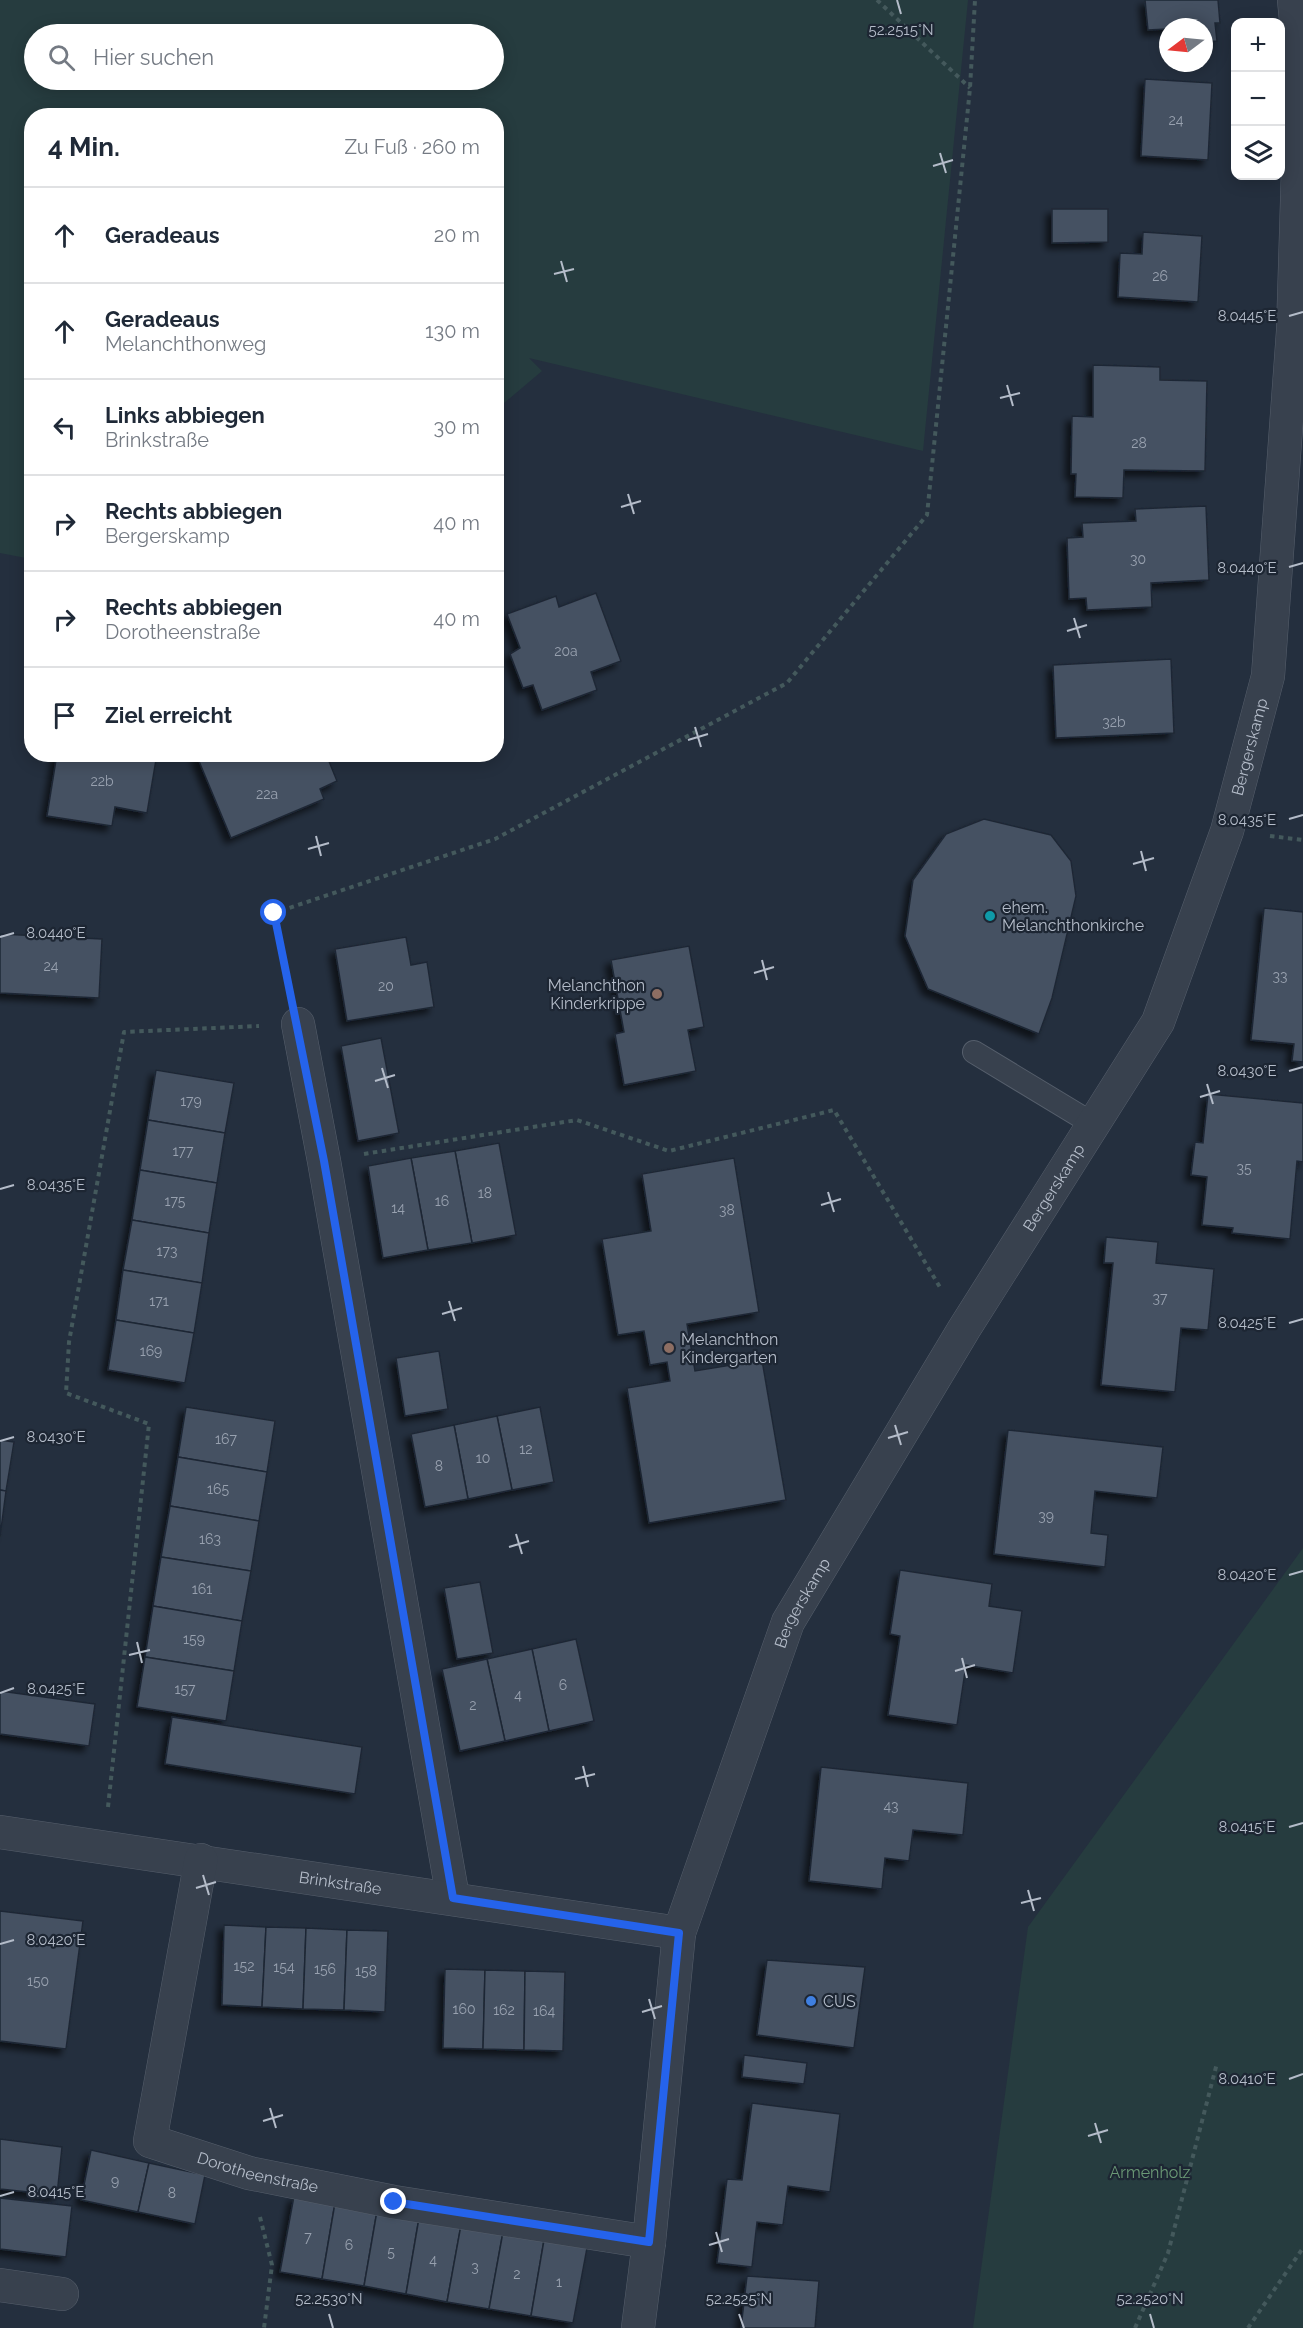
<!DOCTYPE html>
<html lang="de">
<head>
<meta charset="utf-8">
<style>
  :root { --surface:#fff; --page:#f6f6f7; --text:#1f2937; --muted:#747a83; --line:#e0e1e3 }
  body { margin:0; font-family:Raleway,sans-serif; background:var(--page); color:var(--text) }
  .controls { position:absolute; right:18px; top:18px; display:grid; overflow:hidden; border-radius:12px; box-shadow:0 3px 15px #0003 }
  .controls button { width:54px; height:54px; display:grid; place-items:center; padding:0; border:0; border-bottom:2px solid var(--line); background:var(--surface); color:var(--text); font:30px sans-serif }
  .compass { position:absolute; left:1159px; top:18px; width:54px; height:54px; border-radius:50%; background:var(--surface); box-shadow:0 3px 15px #0003; rotate:254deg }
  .stop { position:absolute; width:18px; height:18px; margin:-14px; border:4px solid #2563eb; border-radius:50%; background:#fff }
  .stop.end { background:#2563eb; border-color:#fff; box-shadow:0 2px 6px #0008 }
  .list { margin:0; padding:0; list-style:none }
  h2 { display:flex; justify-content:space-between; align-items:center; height:78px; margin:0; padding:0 24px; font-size:26px }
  h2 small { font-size:20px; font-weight:400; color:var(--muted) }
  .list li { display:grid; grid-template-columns:39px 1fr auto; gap:18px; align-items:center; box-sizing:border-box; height:96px; padding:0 24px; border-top:2px solid var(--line) }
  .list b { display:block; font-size:22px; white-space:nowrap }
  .list p { margin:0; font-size:20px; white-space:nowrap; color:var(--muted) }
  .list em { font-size:20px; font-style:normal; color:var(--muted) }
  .icon { flex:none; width:33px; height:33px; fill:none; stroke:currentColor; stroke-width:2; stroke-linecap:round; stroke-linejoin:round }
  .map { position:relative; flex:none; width:1303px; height:2328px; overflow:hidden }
  .search { position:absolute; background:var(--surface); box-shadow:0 3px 15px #0003; left:24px; top:24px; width:480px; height:66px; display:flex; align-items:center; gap:15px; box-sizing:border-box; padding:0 21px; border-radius:33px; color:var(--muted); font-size:22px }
  .panel { position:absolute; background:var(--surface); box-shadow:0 3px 15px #0003; left:24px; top:108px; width:480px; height:654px; border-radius:24px }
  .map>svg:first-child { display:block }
  .green { fill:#263c3f; fill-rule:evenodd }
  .building { fill:#455162; stroke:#1f2835; stroke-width:1.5; filter:url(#shadow) }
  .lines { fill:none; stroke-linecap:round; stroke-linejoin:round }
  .lane-casing { stroke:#565f6c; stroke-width:24 }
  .street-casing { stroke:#565f6c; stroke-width:34 }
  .path { stroke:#44595c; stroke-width:4; stroke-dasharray:4.5 4.5; stroke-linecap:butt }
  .lane { stroke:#38414e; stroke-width:22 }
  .street { stroke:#38414e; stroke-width:33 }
  .route { stroke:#2563eb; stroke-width:8 }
  .ticks { fill:none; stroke:#b4bcc9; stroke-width:2 }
  .culture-dot { fill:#0f9aa8; stroke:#1d2633; stroke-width:2 }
  .education-dot { fill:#8d6e63; stroke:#1d2633; stroke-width:2 }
  .shop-dot { fill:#3f7fe0; stroke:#1d2633; stroke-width:2 }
  .labels { text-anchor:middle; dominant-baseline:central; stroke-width:4.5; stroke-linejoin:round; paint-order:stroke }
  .number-label { font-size:14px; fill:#98a1af }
  .street-label { font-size:16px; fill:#b4bcc9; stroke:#1d2633 }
  .poi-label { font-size:16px; fill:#b4bcc9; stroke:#1d2633; text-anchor:start }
  .park-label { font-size:16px; fill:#6b9a76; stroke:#1d2633 }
  .ticks-label { font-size:15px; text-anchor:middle; fill:#b4bcc9; stroke:#1d2633; stroke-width:4.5; stroke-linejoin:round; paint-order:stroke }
</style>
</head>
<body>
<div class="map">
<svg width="1303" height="2328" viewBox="0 0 1303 2328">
  <defs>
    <filter id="shadow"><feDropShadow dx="-5.5" dy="5.5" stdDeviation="3" flood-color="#0009"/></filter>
  </defs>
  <rect width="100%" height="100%" fill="#242f3e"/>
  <g class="green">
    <path d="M0,0H968L923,451L529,358L542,371L497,409L496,116H32L31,559L0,553ZM34,34H494V80H34Z"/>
    <path d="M1303,1548V2328H973L1028,1927Z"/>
  </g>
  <g class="building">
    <path d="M1145,0H1218L1220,23H1215L1217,41L1204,42V27L1148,30Z"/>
    <path d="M1145,79L1212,83L1208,160L1141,156Z"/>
    <path d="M1052,209H1108V242L1052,243Z"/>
    <path d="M1143,232L1202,236L1198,302L1118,297L1120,253L1142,254Z"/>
    <path d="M1093,365L1160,367V380L1207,381L1205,471L1124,470L1123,498L1075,497L1076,474H1071L1072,416L1093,417Z"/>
    <path d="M1206,506L1209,580L1151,583L1152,607L1087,610L1086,598L1069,599L1067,538L1083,537L1082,523L1136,521L1135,509Z"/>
    <path d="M596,593L621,661L591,672L597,690L542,710L533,685L523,688L510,654L520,648L507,614L556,596L559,607Z"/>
    <path d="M1171,659L1174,733L1056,738L1053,665Z"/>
    <path d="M57,754H157L147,813L115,807L112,826L47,816Z"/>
    <path d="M196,754H326L337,781L320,789L324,799L231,838Z"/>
    <path d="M984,819L1051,835L1071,861L1076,896L1052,998L1039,1034L928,989L905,936L913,880L946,834Z"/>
    <path d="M1264,908L1303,912V1062L1292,1061L1294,1044L1251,1040Z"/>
    <path d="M0,934L102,939L99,998L0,993Z"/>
    <path d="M406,937L411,965L427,962L434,1007L347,1021L335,949Z"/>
    <path d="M689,946L704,1027L688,1030L696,1071L624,1085L615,1034L624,1032L611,960Z"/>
    <path d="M381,1038L399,1133L358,1141L341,1046Z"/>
    <path d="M156,1070L234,1083L225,1133L148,1120Z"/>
    <path d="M1208,1094L1303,1103V1162L1297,1161L1290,1239L1232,1233L1233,1228L1202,1225L1207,1177L1191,1175L1195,1142L1203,1143Z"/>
    <path d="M148,1120L225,1133L217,1183L140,1170Z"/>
    <path d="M499,1143L516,1235L472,1243L455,1151Z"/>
    <path d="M455,1151L472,1243L428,1250L411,1158Z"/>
    <path d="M411,1158L428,1250L383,1258L368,1166Z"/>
    <path d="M734,1158L759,1312L687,1324L695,1371L762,1360L786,1500L649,1523L627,1388L670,1381L667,1362L650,1365L644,1331L618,1335L602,1239L651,1231L642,1174Z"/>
    <path d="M140,1170L217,1183L209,1233L132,1220Z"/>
    <path d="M132,1220L209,1233L202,1283L123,1270Z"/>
    <path d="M1106,1237L1158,1242L1156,1263L1214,1269L1208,1330L1181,1328L1175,1392L1101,1385L1113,1263H1104Z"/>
    <path d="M123,1270L202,1283L194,1333L116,1320Z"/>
    <path d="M116,1320L194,1333L185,1383L108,1370Z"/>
    <path d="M439,1351L448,1409L405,1416L396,1358Z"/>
    <path d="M186,1407L275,1421L267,1472L178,1457Z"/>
    <path d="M540,1407L554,1482L512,1490L497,1416Z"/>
    <path d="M497,1416L512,1490L468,1499L454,1425Z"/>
    <path d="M454,1425L468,1499L425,1507L411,1434Z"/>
    <path d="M1008,1430L1163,1447L1157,1498L1095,1491L1091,1533L1108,1535L1105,1567L994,1554Z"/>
    <path d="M0,1440L14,1442L6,1491L0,1490Z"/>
    <path d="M178,1457L267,1472L259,1521L170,1506Z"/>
    <path d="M0,1490L6,1491L0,1537Z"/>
    <path d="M170,1506L259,1521L251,1571L161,1557Z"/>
    <path d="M161,1557L251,1571L242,1621L153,1606Z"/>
    <path d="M900,1570L992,1584L989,1606L1022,1611L1013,1673L966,1665L957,1725L888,1715L900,1636L890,1634Z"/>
    <path d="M480,1582L493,1653L457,1659L444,1588Z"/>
    <path d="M153,1606L242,1621L234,1671L145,1657Z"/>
    <path d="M576,1639L594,1721L549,1731L532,1649Z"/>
    <path d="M532,1649L549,1731L505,1741L487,1659Z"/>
    <path d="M145,1657L234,1671L226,1721L137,1707Z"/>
    <path d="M487,1659L505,1741L460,1751L442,1669Z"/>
    <path d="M0,1691L95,1704L89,1746L0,1734Z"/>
    <path d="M172,1717L362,1747L355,1794L165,1764Z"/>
    <path d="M821,1767L968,1783L963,1835L913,1830L909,1861L885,1858L882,1889L809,1881Z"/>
    <path d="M0,1911L83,1921L66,2049L0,2041Z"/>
    <path d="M224,1925L266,1927L262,2007L222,2005Z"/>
    <path d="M266,1927L306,1928L303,2009L262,2007Z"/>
    <path d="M306,1928L347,1930L344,2010L303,2009Z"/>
    <path d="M347,1930L388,1931L385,2012L344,2010Z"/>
    <path d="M767,1960L865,1967L854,2048L757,2035Z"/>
    <path d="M445,1969L485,1970L483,2049L443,2048Z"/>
    <path d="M485,1970L525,1971L524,2050L483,2049Z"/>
    <path d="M525,1971L565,1972L563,2051L524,2050Z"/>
    <path d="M744,2055L807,2063L804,2084L742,2077Z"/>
    <path d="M752,2103L840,2114L830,2192L788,2186L783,2225L757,2222L752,2267L717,2263L727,2179L742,2180Z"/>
    <path d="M0,2139L62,2147L57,2195L0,2189Z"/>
    <path d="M91,2150L149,2163L138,2212L81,2200Z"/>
    <path d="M149,2163L205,2175L195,2224L138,2212Z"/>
    <path d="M294,2196L335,2203L322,2279L280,2272Z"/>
    <path d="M0,2198L72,2206L66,2257L0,2249Z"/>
    <path d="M335,2203L377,2211L364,2286L322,2279Z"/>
    <path d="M377,2211L419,2218L406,2294L364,2286Z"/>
    <path d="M419,2218L461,2225L447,2302L406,2294Z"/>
    <path d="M461,2225L503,2232L489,2309L447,2302Z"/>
    <path d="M503,2232L544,2240L531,2316L489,2309Z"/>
    <path d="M544,2240L587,2248L573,2323L531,2316Z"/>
    <path d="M747,2276L819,2281L815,2328H741Z"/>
  </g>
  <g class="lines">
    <defs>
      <path id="lane" d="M974,1052L1093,1124"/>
      <g id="street">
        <path d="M298,1024L324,1161L453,1898"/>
        <path id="s1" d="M0,1832L679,1933"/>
        <path id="s2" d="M201,1860L150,2141L249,2173L394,2202L649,2242"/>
        <path d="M0,2285L62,2294"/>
        <path id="s3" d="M638,2328L649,2242L679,1933L788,1622L964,1329L1158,1022L1227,831L1268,676L1293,331L1301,71L1294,0"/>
      </g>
    </defs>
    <use href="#lane" class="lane-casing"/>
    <use href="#street" class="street-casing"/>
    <g class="path">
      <path d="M877,0L970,88"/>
      <path d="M1270,836L1303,840"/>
      <path d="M289,985L274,913L495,839L787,683L927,515L970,88L975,0"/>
      <path d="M364,1154L577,1120L669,1151L834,1110L941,1289"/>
      <path d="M108,1807L149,1424L66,1393L69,1342L124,1032L259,1026"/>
      <path d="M260,2217L272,2265L264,2328"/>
      <path d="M1135,2328L1168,2253L1217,2063"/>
      <path d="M1248,2328L1303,2248"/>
    </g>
    <use href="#lane" class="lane"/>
    <use href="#street" class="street"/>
  </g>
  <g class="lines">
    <path class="route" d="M274,913L324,1161L453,1898L679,1933L649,2242L394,2202"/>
  </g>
  <path class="ticks" d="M897,0L901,14M940,153L946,173M933,166L953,160M561,261L567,282M554,274L574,269M1289,316L1303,312M1007,385L1013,406M1000,398L1020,393M628,494L634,514M621,507L641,501M1289,567L1303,563M1074,618L1080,638M1067,631L1087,625M695,727L701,747M688,740L708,734M1289,819L1303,815M316,836L321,856M308,849L329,843M1141,851L1146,871M1133,864L1154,858M0,937L14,933M762,960L767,980M754,973L774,967M382,1068L388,1088M1289,1071L1303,1067M375,1081L395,1075M1207,1084L1213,1104M1200,1097L1220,1091M0,1189L14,1185M828,1192L834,1212M821,1205L841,1199M449,1301L455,1321M442,1314L462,1308M1289,1323L1303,1319M895,1425L901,1445M888,1438L908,1432M0,1441L14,1437M516,1534L522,1554M509,1547L529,1541M1289,1575L1303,1571M137,1642L142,1663M129,1655L150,1650M962,1658L967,1678M955,1671L975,1665M0,1693L14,1688M583,1766L588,1787M575,1779L595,1774M1289,1827L1303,1823M203,1875L209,1895M196,1888L216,1882M1028,1890L1034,1911M1021,1903L1041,1898M0,1944L14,1940M649,1999L655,2019M642,2012L662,2006M1289,2079L1303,2074M270,2108L276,2128M263,2121L283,2115M1095,2123L1101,2143M1088,2136L1108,2130M0,2196L14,2192M716,2232L722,2252M709,2245L729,2239M329,2314L333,2328M739,2314L744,2328M1150,2314L1154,2328"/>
  <circle class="culture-dot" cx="990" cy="916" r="6"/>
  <g class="education-dot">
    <circle cx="657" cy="994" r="6"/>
    <circle cx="669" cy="1348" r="6"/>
  </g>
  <circle class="shop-dot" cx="811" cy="2001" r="6"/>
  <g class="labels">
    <g class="number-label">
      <text x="1176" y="120">24</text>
      <text x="1160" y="276">26</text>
      <text x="1139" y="443">28</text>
      <text x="1138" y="559">30</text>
      <text x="566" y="651">20a</text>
      <text x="1114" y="722">32b</text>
      <text x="102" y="781">22b</text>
      <text x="267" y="794">22a</text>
      <text x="51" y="966">24</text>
      <text x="1280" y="976">33</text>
      <text x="386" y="986">20</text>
      <text x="191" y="1101">179</text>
      <text x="183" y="1151">177</text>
      <text x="1244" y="1168">35</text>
      <text x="485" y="1193">18</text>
      <text x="175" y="1201">175</text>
      <text x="442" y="1201">16</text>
      <text x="398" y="1208">14</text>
      <text x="727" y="1210">38</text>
      <text x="167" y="1251">173</text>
      <text x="1160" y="1298">37</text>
      <text x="159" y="1301">171</text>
      <text x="151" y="1351">169</text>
      <text x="226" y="1439">167</text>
      <text x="526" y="1449">12</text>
      <text x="483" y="1458">10</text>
      <text x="439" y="1466">8</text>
      <text x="218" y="1489">165</text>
      <text x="1046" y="1516">39</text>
      <text x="210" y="1539">163</text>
      <text x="202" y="1589">161</text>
      <text x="194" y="1639">159</text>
      <text x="563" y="1685">6</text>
      <text x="185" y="1689">157</text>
      <text x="518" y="1695">4</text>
      <text x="473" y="1705">2</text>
      <text x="891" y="1806">43</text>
      <text x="244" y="1966">152</text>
      <text x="284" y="1967">154</text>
      <text x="325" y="1969">156</text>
      <text x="366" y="1971">158</text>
      <text x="38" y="1981">150</text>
      <text x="464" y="2009">160</text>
      <text x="504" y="2010">162</text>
      <text x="544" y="2011">164</text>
      <text x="115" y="2181">9</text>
      <text x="172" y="2193">8</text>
      <text x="308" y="2237">7</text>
      <text x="349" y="2245">6</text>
      <text x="391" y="2252">5</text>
      <text x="433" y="2260">4</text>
      <text x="475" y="2267">3</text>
      <text x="517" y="2274">2</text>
      <text x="559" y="2282">1</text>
    </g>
    <g class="street-label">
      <text stroke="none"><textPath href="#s3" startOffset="1722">Bergerskamp</textPath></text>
      <text stroke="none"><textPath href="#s3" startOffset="1236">Bergerskamp</textPath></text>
      <text stroke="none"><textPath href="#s3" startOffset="750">Bergerskamp</textPath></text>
      <text stroke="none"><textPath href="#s1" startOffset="344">Brinkstraße</textPath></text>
      <text stroke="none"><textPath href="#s2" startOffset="398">Dorotheenstraße</textPath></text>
    </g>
    <g class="poi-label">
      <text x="1002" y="907">ehem.<tspan x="1002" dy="18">Melanchthonkirche</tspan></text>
      <text x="645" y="985" text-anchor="end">Melanchthon<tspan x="645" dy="18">Kinderkrippe</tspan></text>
      <text x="681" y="1339">Melanchthon<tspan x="681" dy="18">Kindergarten</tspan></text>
      <text x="823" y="2001">CUS</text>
    </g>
    <g class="park-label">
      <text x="1150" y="2172">Armenholz</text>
    </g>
  </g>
  <g class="ticks-label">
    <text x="901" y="35">52.2515°N</text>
    <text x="1247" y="321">8.0445°E</text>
    <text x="1247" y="573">8.0440°E</text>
    <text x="1247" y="825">8.0435°E</text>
    <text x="56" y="938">8.0440°E</text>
    <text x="1247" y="1076">8.0430°E</text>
    <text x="56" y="1190">8.0435°E</text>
    <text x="1247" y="1328">8.0425°E</text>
    <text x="56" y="1442">8.0430°E</text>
    <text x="1247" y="1580">8.0420°E</text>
    <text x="56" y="1694">8.0425°E</text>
    <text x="1247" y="1832">8.0415°E</text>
    <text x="56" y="1945">8.0420°E</text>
    <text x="1247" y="2084">8.0410°E</text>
    <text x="56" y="2197">8.0415°E</text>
    <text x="329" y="2304">52.2530°N</text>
    <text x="739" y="2304">52.2525°N</text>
    <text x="1150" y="2304">52.2520°N</text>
  </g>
</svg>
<div class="controls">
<button>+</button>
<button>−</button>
<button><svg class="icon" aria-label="layers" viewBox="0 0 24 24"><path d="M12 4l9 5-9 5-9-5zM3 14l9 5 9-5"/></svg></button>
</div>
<svg class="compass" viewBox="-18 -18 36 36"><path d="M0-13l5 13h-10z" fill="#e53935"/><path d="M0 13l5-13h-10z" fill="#747a83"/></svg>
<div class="stop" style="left:274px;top:913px"></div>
<div class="stop end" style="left:394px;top:2202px"></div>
<div class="search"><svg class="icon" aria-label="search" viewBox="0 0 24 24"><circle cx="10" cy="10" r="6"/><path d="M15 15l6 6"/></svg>Hier suchen</div>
<section class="panel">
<h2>4 Min.<small>Zu Fuß · 260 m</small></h2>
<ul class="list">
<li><svg class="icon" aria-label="ahead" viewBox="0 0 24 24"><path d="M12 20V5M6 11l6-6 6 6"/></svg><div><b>Geradeaus</b></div><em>20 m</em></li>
<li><svg class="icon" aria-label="ahead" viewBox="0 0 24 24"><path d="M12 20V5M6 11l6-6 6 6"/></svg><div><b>Geradeaus</b><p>Melanchthonweg</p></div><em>130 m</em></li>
<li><svg class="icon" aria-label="left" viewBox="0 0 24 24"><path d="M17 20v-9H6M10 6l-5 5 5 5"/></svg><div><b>Links abbiegen</b><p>Brinkstraße</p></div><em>30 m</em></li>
<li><svg class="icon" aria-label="right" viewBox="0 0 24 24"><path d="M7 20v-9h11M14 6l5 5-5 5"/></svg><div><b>Rechts abbiegen</b><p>Bergerskamp</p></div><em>40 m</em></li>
<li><svg class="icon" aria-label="right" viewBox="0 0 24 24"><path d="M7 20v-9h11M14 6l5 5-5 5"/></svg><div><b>Rechts abbiegen</b><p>Dorotheenstraße</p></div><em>40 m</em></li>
<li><svg class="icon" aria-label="arrive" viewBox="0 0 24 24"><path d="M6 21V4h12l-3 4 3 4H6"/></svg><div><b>Ziel erreicht</b></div></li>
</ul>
</section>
</div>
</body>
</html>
